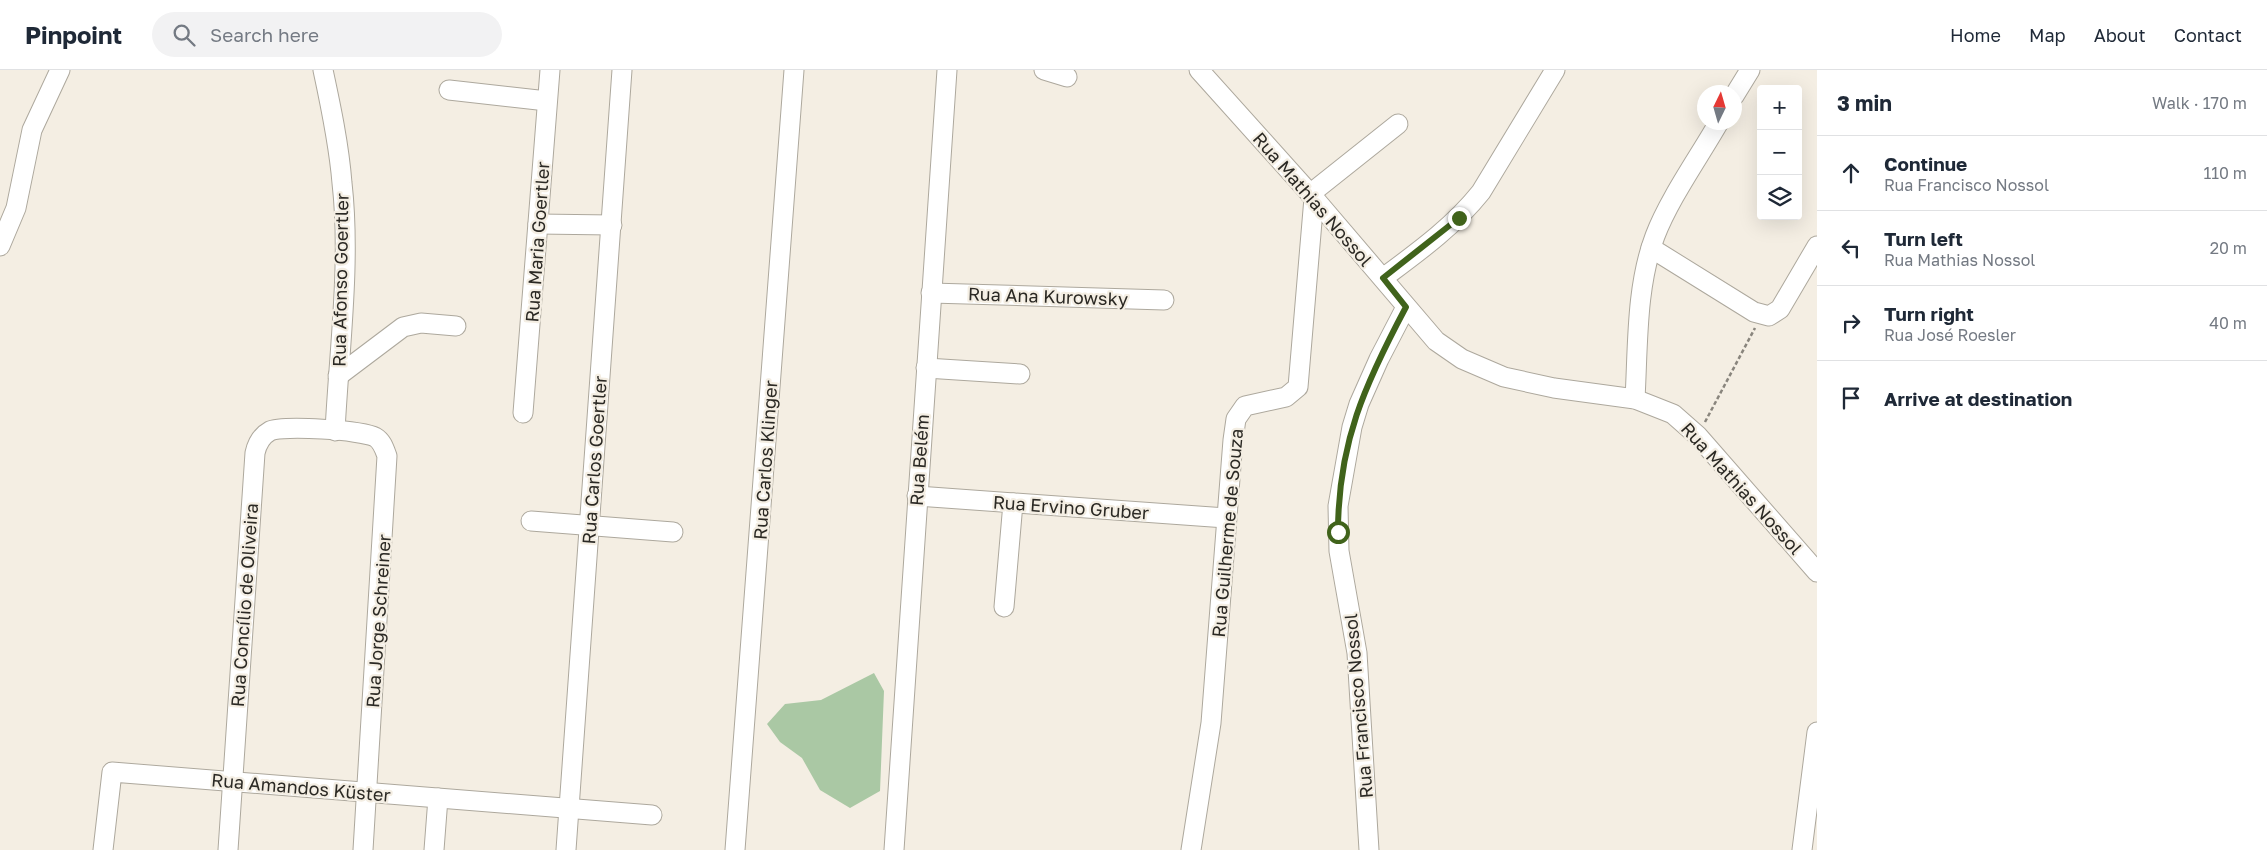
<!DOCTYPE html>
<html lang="en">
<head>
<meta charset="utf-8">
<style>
  :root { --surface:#fff; --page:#f2f2f3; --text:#1f2937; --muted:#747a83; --line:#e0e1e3 }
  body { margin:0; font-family:"Golos Text",sans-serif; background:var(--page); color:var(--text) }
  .controls { position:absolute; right:15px; top:15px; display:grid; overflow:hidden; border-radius:5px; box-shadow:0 5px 20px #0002 }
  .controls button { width:45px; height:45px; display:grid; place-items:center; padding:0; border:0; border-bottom:1px solid var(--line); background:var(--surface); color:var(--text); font:25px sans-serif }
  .compass { position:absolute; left:1697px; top:15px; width:45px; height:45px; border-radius:50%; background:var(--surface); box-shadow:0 5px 20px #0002; rotate:5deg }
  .stop { position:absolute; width:15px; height:15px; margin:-11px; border:4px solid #40631b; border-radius:50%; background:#fff }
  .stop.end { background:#40631b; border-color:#fff; box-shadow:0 1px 5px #0008 }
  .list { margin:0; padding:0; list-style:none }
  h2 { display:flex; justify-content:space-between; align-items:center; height:65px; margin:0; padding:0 20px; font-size:21px }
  h2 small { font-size:16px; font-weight:400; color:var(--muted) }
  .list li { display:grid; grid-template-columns:32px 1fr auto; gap:15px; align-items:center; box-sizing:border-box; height:75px; padding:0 20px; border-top:1px solid var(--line) }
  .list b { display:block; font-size:19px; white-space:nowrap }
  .list p { margin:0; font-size:16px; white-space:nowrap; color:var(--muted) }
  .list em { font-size:16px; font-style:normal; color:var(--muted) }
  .icon { flex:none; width:28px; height:28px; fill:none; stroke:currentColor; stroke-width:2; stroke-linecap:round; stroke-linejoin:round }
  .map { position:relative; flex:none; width:1817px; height:780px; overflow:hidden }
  header { display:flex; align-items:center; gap:30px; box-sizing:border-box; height:70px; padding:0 25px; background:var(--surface); border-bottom:1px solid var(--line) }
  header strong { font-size:24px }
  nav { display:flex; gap:28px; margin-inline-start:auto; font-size:18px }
  .search { width:350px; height:45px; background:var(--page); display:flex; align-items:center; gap:12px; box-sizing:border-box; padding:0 18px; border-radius:28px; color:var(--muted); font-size:19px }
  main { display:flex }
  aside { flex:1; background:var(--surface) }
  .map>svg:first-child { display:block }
  .green { fill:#aac8a4 }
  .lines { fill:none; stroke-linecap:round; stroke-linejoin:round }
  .minor-casing { stroke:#ada89d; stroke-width:21 }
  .path { stroke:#89857d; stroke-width:2.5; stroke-dasharray:4 2.5; stroke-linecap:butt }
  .minor { stroke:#fff; stroke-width:19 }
  .route { stroke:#40631b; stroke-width:6 }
  .labels { text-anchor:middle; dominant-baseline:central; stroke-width:4.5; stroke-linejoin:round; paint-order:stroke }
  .street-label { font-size:18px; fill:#2b2924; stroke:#f4eee3 }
</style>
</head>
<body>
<header>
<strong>Pinpoint</strong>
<div class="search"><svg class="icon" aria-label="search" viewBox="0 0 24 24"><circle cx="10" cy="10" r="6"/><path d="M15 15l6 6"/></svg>Search here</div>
<nav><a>Home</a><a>Map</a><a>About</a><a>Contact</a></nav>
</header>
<main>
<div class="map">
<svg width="1817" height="780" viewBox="0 0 1817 780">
  <rect width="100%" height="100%" fill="#f4eee3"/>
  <path class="green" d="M874,603L884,621L880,721L850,738L820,720L802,688L780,672L767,654L785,634L821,630Z"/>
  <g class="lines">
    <defs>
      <g id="minor">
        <path d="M323,0C331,37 339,75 342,113C351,192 339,281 335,361"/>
        <path d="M1044,0L1067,7"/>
        <path d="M1199,0L1314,128L1436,271L1462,289L1504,307L1554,318L1635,329L1673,344L1698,366L1817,502"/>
        <path d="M449,20L547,31"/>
        <path d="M1734,26L1750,0"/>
        <path d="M1310,124L1398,54"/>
        <path d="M538,154L612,155"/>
        <path d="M0,176L16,138L32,60L60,0"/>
        <path d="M1651,178L1754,242L1769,246L1780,239L1817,176"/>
        <path d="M1383,208C1418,182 1453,157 1481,122L1555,0"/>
        <path d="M931,223L1164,230"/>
        <path d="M926,298L1020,304"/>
        <path d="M338,306L403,257L421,253L456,256"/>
        <path d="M1635,329C1638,275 1636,216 1655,166C1669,129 1699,87 1719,52"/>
        <path d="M523,343L550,0"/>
        <path d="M917,426L1226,448"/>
        <path d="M531,451L673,462"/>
        <path d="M1004,537L1013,433"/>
        <path d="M103,780L112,702L652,745"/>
        <path d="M228,780L255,383C257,374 261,366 270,361C282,355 362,360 375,367C382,371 384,378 387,386L363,780"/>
        <path d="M434,780L438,728"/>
        <path d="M566,780L622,0"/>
        <path d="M735,780L794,0"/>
        <path d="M894,780L947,0"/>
        <path d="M1191,780L1211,653L1233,370L1236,349L1245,336L1286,327L1298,317L1314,128"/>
        <path d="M1369,780L1357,583L1339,481L1338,436L1352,357L1359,334L1379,289L1406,237"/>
        <path d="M1802,780L1817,662"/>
      </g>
    </defs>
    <use href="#minor" class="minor-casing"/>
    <path class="path" d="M1705,352L1755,258"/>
    <use href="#minor" class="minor"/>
  </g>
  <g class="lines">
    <path class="route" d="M1338,462C1338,373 1365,314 1406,237L1383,208L1459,148"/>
  </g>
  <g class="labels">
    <g class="street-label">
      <text transform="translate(1313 129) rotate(49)">Rua Mathias Nossol</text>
      <text transform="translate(537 172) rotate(-86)">Rua Maria Goertler</text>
      <text transform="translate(340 210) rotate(-89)">Rua Afonso Goertler</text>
      <text transform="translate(1048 226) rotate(2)">Rua Ana Kurowsky</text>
      <text transform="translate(594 390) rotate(-86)">Rua Carlos Goertler</text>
      <text transform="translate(765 390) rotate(-86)">Rua Carlos Klinger</text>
      <text transform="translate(919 390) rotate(-86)">Rua Belém</text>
      <text transform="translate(1742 418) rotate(48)">Rua Mathias Nossol</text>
      <text transform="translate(1071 437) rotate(4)">Rua Ervino Gruber</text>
      <text transform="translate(1227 463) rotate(-85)">Rua Guilherme de Souza</text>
      <text transform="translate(244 535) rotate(-86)">Rua Concílio de Oliveira</text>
      <text transform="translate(378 551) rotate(-86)">Rua Jorge Schreiner</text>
      <text transform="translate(1358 636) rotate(-95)">Rua Francisco Nossol</text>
      <text transform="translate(301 717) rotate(5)">Rua Amandos Küster</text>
    </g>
  </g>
</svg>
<div class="controls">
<button>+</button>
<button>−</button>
<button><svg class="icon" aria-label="layers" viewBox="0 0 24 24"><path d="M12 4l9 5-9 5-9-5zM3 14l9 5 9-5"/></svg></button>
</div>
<svg class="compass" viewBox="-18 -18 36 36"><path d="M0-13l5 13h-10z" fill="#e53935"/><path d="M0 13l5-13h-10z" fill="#747a83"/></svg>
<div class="stop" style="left:1338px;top:462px"></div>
<div class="stop end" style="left:1459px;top:148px"></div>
</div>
<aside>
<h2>3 min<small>Walk · 170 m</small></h2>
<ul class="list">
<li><svg class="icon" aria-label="ahead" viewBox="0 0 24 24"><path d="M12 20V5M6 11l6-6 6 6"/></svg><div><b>Continue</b><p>Rua Francisco Nossol</p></div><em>110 m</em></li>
<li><svg class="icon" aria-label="left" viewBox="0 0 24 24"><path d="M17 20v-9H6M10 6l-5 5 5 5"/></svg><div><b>Turn left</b><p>Rua Mathias Nossol</p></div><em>20 m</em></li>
<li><svg class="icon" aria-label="right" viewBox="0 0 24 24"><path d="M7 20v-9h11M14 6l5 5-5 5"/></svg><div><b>Turn right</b><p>Rua José Roesler</p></div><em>40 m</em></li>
<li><svg class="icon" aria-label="arrive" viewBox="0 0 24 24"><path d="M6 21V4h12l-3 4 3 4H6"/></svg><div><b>Arrive at destination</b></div></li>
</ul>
</aside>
</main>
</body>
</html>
